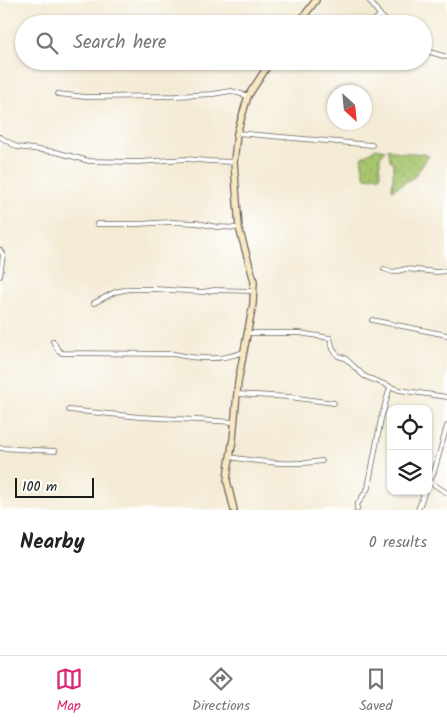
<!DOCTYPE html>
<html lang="en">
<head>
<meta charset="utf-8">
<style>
  :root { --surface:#fff; --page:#f2f2f2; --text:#222; --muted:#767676; --line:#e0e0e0; --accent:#db2777 }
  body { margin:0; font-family:Kalam,sans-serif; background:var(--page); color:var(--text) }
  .controls { position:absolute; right:15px; bottom:15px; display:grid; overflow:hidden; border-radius:10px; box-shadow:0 1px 4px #0004 }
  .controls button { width:45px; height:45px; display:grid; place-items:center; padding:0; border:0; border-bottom:1px solid var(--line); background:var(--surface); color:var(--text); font:25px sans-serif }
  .compass { position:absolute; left:327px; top:85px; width:45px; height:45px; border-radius:50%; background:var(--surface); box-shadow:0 1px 4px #0004; rotate:153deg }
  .scale { position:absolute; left:15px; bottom:12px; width:79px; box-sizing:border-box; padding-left:5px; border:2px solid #1c1c1c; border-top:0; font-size:14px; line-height:18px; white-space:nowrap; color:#1c1c1c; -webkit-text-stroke:4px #fff; paint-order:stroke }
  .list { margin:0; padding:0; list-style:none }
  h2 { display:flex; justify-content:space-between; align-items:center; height:65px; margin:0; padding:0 20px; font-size:21px }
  h2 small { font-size:16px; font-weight:400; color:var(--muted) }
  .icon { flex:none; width:28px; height:28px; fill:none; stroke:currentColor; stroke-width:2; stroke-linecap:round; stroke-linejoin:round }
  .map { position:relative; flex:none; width:447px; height:510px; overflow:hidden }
  .search { position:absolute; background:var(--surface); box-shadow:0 1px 4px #0004; left:15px; right:15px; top:15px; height:55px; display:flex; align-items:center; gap:12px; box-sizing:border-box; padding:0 18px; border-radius:28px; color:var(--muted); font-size:19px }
  .sheet { height:145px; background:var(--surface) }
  nav { display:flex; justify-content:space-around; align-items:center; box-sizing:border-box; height:70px; border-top:1px solid var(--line); background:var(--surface); font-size:14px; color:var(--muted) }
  nav a { display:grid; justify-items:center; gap:2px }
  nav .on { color:var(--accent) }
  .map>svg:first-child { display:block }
  .grass { fill:url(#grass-dots); stroke:#617044 }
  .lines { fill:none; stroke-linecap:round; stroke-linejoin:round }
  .street-casing { stroke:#68645d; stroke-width:5.5 }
  .secondary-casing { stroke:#68645d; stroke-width:8 }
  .street { stroke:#fff; stroke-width:4 }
  .secondary { stroke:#f8e8c3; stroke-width:5.5 }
</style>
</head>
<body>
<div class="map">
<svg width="447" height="510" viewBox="0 0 447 510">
  <defs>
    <pattern id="grass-dots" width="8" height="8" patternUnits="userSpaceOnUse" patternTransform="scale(1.25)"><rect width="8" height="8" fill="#a6c56d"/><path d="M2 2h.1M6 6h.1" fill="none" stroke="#8ea95e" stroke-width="1.8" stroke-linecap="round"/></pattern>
  </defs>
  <rect width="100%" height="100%" fill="#fff"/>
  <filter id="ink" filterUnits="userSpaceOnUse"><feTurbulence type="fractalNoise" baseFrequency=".02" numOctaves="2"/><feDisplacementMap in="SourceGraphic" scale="10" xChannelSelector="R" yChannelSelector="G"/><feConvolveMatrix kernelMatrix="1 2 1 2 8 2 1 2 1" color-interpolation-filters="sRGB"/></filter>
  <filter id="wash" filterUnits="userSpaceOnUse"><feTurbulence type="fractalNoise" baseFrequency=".0096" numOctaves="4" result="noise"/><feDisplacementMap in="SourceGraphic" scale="20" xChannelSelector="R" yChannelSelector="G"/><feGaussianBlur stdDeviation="1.12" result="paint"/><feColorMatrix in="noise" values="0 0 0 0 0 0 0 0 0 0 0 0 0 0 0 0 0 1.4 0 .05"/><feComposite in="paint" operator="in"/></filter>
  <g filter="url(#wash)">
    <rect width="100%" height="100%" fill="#f4ebd5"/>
    <g class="grass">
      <path d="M376,148L385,150L380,157V177L375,176L367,178L364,175L361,158Z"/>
      <path d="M388,148C401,156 416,150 429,156L414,177L392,190L394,163L390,160Z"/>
    </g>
  </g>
  <g filter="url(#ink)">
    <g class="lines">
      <defs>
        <g id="street">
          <path d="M369,0L380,15L389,24"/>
          <path d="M371,24L380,15"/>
          <path d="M423,50L447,57"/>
          <path d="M58,94L86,97L176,96L213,94L231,91L248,96"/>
          <path d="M237,133L372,145"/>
          <path d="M0,137L17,147L56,152L89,161L138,162L187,159L208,161L234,162"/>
          <path d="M97,224H139L171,222L197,223L217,227L239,228"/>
          <path d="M0,250L3,255L0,276"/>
          <path d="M384,269L393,272L406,269L437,272L447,271"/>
          <path d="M94,303L115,292L129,289H154L203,292L214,290L254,291"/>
          <path d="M372,320L447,335"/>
          <path d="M248,333H300L330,338L333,349L338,356L345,358L364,376L399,390L447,397"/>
          <path d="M53,341L58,350L62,353L174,354C196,359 222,361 243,352"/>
          <path d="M237,394L290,397L334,403"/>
          <path d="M69,410L140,417L235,422"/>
          <path d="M0,448L55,451"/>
          <path d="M230,457C260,462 291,466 322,461"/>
          <path d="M430,482L447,493"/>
          <path d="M428,484L434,472L447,426"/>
          <path d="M357,510V505L368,488L381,419L390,387"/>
          <path d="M418,510L425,491"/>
        </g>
        <g id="secondary">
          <path d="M298,24L316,0"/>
          <path d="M234,510L227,481L228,470L233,439L238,382L253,304L254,281L239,228L234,162L237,133L248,96L271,61"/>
        </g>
      </defs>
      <use href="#street" class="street-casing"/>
      <use href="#secondary" class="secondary-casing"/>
      <use href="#street" class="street"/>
      <use href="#secondary" class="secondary"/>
    </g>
  </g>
</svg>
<div class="controls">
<button><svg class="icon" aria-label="locate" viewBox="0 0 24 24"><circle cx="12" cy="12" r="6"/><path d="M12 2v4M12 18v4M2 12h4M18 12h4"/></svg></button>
<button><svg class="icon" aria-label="layers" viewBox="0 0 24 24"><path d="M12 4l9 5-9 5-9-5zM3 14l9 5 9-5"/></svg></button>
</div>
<svg class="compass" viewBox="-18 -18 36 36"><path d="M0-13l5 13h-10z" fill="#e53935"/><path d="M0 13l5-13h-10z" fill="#767676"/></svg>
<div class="scale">100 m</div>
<div class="search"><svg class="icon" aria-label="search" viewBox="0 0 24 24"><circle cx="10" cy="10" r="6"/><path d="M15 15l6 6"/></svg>Search here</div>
</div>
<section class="sheet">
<h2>Nearby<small>0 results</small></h2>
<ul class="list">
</ul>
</section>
<nav>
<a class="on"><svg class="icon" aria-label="map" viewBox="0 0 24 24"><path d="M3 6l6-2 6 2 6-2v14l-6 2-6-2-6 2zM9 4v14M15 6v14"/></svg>Map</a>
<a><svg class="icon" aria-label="directions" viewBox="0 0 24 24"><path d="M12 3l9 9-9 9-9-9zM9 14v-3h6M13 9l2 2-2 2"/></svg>Directions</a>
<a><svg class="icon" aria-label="saved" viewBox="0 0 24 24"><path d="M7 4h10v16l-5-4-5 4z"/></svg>Saved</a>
</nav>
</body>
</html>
